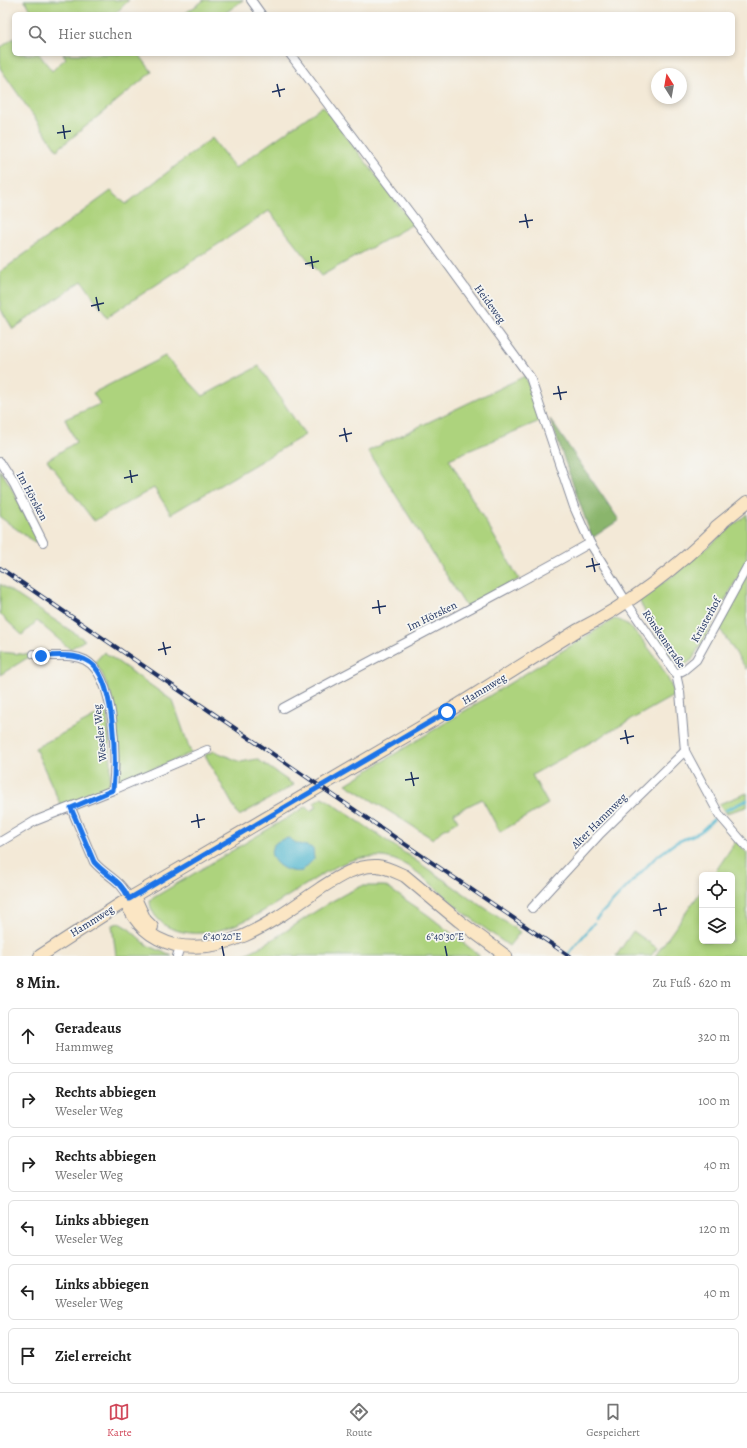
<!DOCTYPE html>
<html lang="de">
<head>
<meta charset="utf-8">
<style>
  :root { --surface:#fff; --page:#f6f6f6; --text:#222; --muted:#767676; --line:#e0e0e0; --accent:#d1495b }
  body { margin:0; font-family:Alegreya,serif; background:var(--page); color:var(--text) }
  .controls { position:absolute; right:12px; bottom:12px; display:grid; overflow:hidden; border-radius:6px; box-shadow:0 2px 6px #0003 }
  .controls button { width:36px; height:36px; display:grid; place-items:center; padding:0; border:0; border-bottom:1px solid var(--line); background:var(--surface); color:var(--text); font:20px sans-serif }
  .compass { position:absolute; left:651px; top:68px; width:36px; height:36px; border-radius:50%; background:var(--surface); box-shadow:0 2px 6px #0003; rotate:349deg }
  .stop { position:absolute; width:12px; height:12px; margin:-9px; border:3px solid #1a73e8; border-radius:50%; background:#fff }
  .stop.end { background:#1a73e8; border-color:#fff; box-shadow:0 1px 4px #0008 }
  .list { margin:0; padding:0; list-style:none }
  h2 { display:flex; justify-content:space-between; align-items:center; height:52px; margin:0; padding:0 16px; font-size:17px }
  h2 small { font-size:13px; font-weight:400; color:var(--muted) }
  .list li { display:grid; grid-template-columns:26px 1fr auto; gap:12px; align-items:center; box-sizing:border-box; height:56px; margin:0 8px 8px; padding:0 8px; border:1px solid var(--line); border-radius:6px }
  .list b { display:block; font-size:15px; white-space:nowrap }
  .list p { margin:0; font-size:13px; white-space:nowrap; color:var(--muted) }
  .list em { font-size:13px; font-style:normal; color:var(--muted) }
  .icon { flex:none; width:22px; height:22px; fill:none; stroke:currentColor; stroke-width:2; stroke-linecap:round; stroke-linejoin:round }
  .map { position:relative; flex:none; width:747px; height:956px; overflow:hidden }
  .search { position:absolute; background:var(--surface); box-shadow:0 2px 6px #0003; left:12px; right:12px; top:12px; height:44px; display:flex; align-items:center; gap:10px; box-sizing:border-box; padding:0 14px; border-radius:6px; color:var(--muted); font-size:15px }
  .sheet { height:436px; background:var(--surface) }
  nav { display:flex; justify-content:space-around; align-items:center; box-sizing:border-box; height:56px; border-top:1px solid var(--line); background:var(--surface); font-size:11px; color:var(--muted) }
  nav a { display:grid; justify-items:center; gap:2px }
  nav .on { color:var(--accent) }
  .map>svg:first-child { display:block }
  .green { fill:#add37d; stroke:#64816e }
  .forest { fill:#8ab56c; stroke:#527265 }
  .water { fill:#50b6ce; stroke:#367296 }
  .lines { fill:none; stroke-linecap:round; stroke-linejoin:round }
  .stream { stroke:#50b6ce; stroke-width:2.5 }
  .minor-casing { stroke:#878c9a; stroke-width:10 }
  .secondary-casing { stroke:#878c9a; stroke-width:14 }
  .minor { stroke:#fff; stroke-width:8 }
  .secondary { stroke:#fbe6c4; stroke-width:12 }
  .rail-casing { stroke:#1b2f5e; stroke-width:4 }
  .rail { stroke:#f6f6f2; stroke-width:2.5; stroke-dasharray:8; stroke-linecap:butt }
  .route { stroke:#1a73e8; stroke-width:5 }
  .ticks { fill:none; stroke:#1b2f5e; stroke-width:1.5 }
  .labels { text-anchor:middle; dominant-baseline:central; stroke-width:3.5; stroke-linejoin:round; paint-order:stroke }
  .street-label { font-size:11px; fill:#1b2f5e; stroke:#f6f6f2 }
  .ticks-label { font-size:10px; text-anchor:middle; fill:#1b2f5e; stroke:#f6f6f2; stroke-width:3.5; stroke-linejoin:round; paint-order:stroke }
</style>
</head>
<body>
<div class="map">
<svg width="747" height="956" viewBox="0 0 747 956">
  <rect width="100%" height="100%" fill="#f6f6f2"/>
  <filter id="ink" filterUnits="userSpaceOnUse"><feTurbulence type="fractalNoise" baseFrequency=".025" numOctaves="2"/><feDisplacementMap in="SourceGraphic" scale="8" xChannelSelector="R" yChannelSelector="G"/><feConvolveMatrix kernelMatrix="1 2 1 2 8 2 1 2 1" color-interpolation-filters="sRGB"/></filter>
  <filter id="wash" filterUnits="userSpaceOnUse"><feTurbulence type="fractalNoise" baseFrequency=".012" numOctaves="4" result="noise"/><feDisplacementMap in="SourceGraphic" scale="16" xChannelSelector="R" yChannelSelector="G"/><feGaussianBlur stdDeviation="0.9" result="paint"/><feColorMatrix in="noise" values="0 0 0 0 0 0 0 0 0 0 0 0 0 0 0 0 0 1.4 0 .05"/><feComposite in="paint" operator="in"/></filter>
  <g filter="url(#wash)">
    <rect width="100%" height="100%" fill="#f3e9d7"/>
    <g class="green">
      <path d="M24,0H129L115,14H34Z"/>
      <path d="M203,0H243L224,14H184L203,1Z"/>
      <path d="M14,38V54H39L52,71L66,58L63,54H139L152,72L57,150L0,68V48Z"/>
      <path d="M323,106L413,224L321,276L269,211L107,317L82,281L13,329L0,308V272L111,191L126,204L212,138L235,168Z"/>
      <path d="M165,356L203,396L259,366L305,435L171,514L154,488L94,521L47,460L76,442L65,419L100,404L93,393Z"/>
      <path d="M525,376L542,420L449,459L519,579L467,608L368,451Z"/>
      <path d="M0,470L10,485L38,540L34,542L0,517Z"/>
      <path d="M747,514V561L692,660L683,666C668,661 647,616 639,600L675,574Z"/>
      <path d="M747,573V670L718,626Z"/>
      <path d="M0,584L85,640L70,649L37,621L22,635L0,614Z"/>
      <path d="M614,619C634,619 667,673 673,690L677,691V694L532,775L548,804L500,832L482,799L454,813L458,821L440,832L433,839L346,784Z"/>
      <path d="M0,652L32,655L0,675Z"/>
      <path d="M104,652L173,701L191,753L118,784C117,742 120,698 95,662Z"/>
      <path d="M107,710L111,763L109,788L62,808L35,748Z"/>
      <path d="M214,751L241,762L257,759L294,785L239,816L205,755Z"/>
      <path d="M747,793V807L726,813L719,804Z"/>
      <path d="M323,797L520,932L509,946C491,933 473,920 456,906C434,888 412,861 383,857C371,856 355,858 344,863C295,884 225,956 166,926C158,920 150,912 150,901L153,898L307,806L310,811L317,807L314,802Z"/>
      <path d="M736,841L747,853V956H655L702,890V941H732V875H713Z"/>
      <path d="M362,886H385L428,915L480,956H241C284,938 318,904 362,886Z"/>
      <path d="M119,923L129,929L147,945L172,956H116L112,925Z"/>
      <path d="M633,931L657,948L651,956H616Z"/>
    </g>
    <path class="forest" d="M550,419L619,520L592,538Z"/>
    <path class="water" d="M289,838L296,843L313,848L314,859L302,871C276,876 255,843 289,838Z"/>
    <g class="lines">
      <g class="stream">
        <path d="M726,810L747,800"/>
        <path d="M596,919L655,858L675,843L700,832L714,819"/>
        <path d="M567,956L594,923"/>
      </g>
    </g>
  </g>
  <g filter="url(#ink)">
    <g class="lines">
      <defs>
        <g id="minor">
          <path d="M251,0L261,14"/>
          <path d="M290,54L419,225L530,377L574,507L590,543L629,606L676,674L680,692L685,751L720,816L747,847"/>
          <path d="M0,462L14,484L43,542"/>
          <path d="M34,654C51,659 69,652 85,660C117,677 116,759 113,790"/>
          <path d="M676,674L684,670L696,660L747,567"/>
          <path d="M283,708C385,652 489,601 590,543"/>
          <path d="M71,808L94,862C107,877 121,879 129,899"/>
          <path d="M0,842L35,821L113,790L207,750"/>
          <path d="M532,908L599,835L685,751"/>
          <path d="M177,956L180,947"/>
        </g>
        <g id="secondary">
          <path d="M716,527L747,502"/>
          <path d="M134,896L145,920L152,927"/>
          <path d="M125,901C137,925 149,938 175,945C231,956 278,917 321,888C338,877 356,865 377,866C387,867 396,872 405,876L459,921L506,956"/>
          <path d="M40,956L125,901L447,712L578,630C630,604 680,565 722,523"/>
        </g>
      </defs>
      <use href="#minor" class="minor-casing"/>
      <use href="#secondary" class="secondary-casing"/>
      <use href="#minor" class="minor"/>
      <use href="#secondary" class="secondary"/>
      <defs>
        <path id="rail" d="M0,568L569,956"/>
      </defs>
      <use href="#rail" class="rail-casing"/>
      <use href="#rail" class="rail"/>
    </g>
  </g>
  <g class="lines" filter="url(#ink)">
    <path class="route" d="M41,656C58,656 80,652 94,666C115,688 116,761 113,790L71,808L94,862C107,877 121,879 129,899L447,712"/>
  </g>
  <path class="ticks" d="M277,84L280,97M272,92L285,89M63,125L65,139M57,133L71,131M525,214L528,228M519,222L533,220M311,256L313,269M305,264L319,261M96,297L99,311M91,306L104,303M558,386L561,400M553,394L567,392M344,428L347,442M339,436L352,433M130,470L132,483M124,478L138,475M592,558L595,572M586,567L600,564M378,600L380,614M372,608L386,606M163,642L166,655M158,650L171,647M625,730L628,744M620,739L634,736M411,772L414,786M405,780L419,778M197,814L199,828M191,822L205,819M659,903L661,916M653,911L667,908M222,946L224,956M445,946L447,956"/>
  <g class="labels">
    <g class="street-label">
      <text transform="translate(490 304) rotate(54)">Heideweg</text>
      <text transform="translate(32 496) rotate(62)">Im Hörsken</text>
      <text transform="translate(432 616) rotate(-26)">Im Hörsken</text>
      <text transform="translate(706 620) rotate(-61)">Krüsterhof</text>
      <text transform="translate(664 639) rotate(56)">Rönskenstraße</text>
      <text transform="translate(484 689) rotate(-31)">Hammweg</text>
      <text transform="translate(100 733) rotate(-96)">Weseler Weg</text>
      <text transform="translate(599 821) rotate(-45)">Alter Hammweg</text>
      <text transform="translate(92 921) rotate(-32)">Hammweg</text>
    </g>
  </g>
  <g class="ticks-label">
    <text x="222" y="940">6°40'20"E</text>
    <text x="445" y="940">6°40'30"E</text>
  </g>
</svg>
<div class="controls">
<button><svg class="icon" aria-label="locate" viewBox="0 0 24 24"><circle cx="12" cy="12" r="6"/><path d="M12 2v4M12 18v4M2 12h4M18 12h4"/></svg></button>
<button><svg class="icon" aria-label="layers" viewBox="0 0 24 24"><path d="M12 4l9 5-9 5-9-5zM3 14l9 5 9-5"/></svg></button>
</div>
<svg class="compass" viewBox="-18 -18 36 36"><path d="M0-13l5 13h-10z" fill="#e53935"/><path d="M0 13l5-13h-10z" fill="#767676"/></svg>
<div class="stop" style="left:447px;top:712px"></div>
<div class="stop end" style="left:41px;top:656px"></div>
<div class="search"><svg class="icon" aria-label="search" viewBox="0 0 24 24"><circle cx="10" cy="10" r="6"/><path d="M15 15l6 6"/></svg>Hier suchen</div>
</div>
<section class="sheet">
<h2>8 Min.<small>Zu Fuß · 620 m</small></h2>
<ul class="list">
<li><svg class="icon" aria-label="ahead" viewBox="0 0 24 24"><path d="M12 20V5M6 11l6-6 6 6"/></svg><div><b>Geradeaus</b><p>Hammweg</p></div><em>320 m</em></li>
<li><svg class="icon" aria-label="right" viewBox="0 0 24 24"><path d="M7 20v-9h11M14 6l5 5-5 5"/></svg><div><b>Rechts abbiegen</b><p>Weseler Weg</p></div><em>100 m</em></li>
<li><svg class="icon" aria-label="right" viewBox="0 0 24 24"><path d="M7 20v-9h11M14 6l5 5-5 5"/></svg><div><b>Rechts abbiegen</b><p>Weseler Weg</p></div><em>40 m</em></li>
<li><svg class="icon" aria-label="left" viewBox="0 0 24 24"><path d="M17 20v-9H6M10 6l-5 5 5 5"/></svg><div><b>Links abbiegen</b><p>Weseler Weg</p></div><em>120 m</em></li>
<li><svg class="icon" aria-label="left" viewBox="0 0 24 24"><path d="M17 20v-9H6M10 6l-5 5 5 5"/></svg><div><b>Links abbiegen</b><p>Weseler Weg</p></div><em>40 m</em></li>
<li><svg class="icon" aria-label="arrive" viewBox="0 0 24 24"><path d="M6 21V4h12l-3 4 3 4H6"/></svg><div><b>Ziel erreicht</b></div></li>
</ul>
</section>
<nav>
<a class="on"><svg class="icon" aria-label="map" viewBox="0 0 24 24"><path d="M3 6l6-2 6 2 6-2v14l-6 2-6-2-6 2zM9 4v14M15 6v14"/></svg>Karte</a>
<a><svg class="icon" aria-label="directions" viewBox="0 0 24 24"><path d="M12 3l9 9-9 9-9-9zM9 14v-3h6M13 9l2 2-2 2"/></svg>Route</a>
<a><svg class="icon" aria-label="saved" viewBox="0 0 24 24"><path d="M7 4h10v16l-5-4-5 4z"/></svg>Gespeichert</a>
</nav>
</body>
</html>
